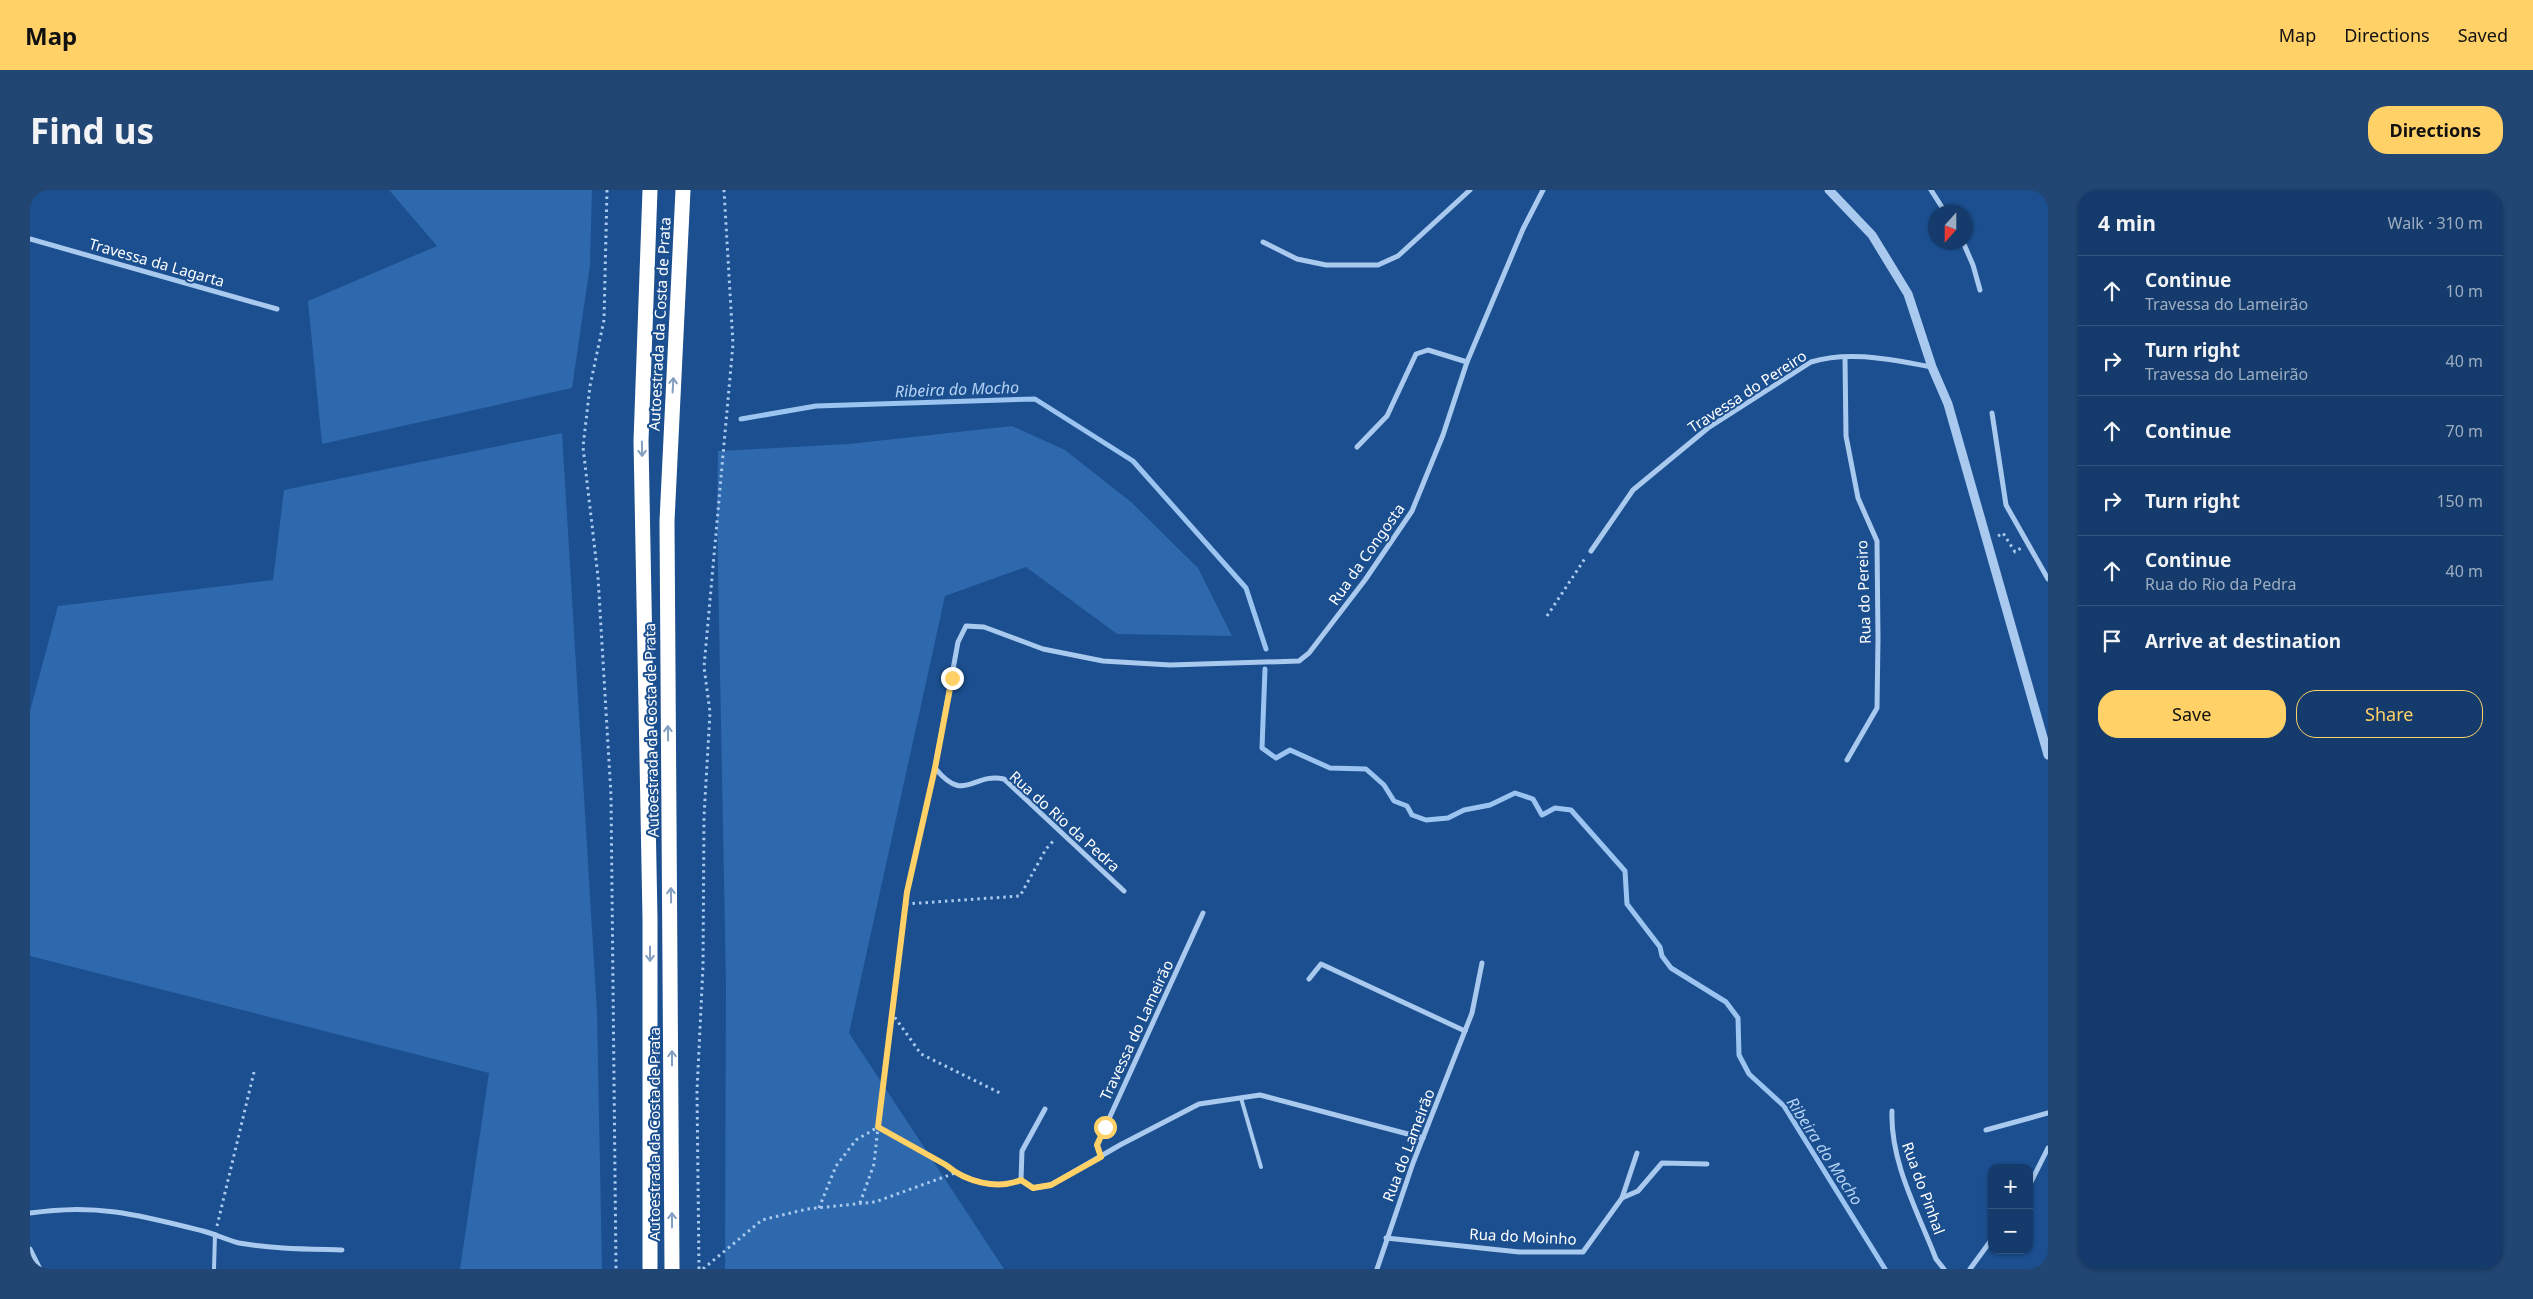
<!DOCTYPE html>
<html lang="en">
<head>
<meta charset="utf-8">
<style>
  :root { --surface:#143b6b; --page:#214673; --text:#f1f3f6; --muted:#9dadc1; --line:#33557e; --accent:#ffd166 }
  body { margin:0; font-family:"Noto Sans",sans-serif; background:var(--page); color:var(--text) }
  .controls { position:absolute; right:15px; bottom:15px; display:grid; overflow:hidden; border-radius:10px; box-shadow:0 1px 4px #0004 }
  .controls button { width:45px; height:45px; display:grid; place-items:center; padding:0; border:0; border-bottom:1px solid var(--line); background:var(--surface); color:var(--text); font:25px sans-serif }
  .compass { position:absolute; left:1898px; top:15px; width:45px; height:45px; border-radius:50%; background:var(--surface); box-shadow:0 1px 4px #0004; rotate:201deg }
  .stop { position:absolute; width:15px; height:15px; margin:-11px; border:4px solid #ffd166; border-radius:50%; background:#fff }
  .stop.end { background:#ffd166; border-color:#fff; box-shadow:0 1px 5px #0008 }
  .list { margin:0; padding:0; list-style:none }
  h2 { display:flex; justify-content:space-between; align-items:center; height:65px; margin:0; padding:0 20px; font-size:21px }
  h2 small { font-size:16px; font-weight:400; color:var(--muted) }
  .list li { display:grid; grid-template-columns:32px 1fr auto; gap:15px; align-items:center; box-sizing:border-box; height:70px; padding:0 20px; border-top:1px solid var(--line) }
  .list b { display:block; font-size:19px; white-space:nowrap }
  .list p { margin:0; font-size:16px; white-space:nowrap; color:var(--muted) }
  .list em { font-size:16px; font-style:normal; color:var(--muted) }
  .actions { display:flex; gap:10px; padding:15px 20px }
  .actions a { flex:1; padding:11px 0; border:1px solid var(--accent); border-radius:20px; text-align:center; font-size:18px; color:var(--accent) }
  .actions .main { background:var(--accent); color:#111 }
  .icon { flex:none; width:28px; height:28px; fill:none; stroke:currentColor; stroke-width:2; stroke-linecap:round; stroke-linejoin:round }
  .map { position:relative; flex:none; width:2018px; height:1079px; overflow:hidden; border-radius:20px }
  header { display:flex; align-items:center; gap:30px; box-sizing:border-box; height:70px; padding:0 25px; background:var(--accent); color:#111 }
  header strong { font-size:24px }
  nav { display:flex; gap:28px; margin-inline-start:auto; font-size:18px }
  .intro { display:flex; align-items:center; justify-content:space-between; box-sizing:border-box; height:120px; padding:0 30px }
  h1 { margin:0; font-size:35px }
  .button { padding:12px 22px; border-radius:20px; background:var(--accent); color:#111; font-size:18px; font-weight:700 }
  main { display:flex; gap:30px; padding:0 30px }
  aside { flex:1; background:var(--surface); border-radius:20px; box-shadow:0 1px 4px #0004 }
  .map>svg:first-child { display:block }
  .green { fill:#2e69ad }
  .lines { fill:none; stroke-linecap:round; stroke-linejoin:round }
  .stream { stroke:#9cc4f0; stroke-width:5 }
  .path { stroke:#a9c9ee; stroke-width:3; stroke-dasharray:2.5 4; stroke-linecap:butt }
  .service { stroke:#a9c9ee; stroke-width:4 }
  .minor { stroke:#a9c9ee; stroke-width:5 }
  .tertiary { stroke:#a9c9ee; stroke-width:9 }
  .motorway { stroke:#fff; stroke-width:15 }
  .oneway { stroke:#829ec1 }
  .route { stroke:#ffd166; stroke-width:6 }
  .labels { text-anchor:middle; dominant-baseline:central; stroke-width:4; stroke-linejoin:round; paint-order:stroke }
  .street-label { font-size:15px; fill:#fff; stroke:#1b4f8f }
  .water-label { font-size:16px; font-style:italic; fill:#b5d3f5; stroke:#1b4f8f }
</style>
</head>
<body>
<header>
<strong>Map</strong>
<nav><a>Map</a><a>Directions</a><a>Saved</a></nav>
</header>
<div class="intro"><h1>Find us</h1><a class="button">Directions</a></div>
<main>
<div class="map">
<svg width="2018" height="1079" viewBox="0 0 2018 1079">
  <rect width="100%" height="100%" fill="#1b4f8f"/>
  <g class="green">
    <path d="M359,0H562L560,75L542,198L292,254L278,111L407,56Z"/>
    <path d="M982,236L1035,260L1101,312L1168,378L1202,446L1087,444L996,377L915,406L819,843L974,1079H695L696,793L687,327L688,261L819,254Z"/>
    <path d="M532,243L567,822L572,1079H430L459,883L0,766V521L28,416L243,390L254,300Z"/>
  </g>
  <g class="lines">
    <g class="stream">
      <path d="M711,229L786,216L1005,209L1103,271L1216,398L1236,459"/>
      <path d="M1235,479L1232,558L1246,568L1260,560L1300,578L1336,579L1354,595L1364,611L1377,616L1382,625L1396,630L1418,628L1434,620L1460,615L1485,603L1503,609L1512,625L1525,618L1541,620L1595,681L1597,714L1630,757L1632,766L1641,778L1696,812L1708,828L1709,865L1719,884L1754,916L1855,1079"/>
    </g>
    <g class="path">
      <path d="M577,0L574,130L560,196L553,257L568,387L581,605L586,1079"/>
      <path d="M1968,346L1973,343L1985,362L1991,358"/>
      <path d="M1517,426L1556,367"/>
      <path d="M876,714L990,706L1016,659L1025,649"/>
      <path d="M861,822L891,864L972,904"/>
      <path d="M830,1013L844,974L856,862L877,702L902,588"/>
      <path d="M789,1018L806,976L826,950L848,937L916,975L925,983"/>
      <path d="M187,1036L224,882"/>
      <path d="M669,1079L667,901L673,776L674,627L680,522L674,477L703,154L694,0"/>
      <path d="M673,1079L732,1030L777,1019L845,1012L925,983L960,995L983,993"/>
    </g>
    <g class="service">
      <path d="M1211,908L1231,977"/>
      <path d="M184,1079L185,1044"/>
    </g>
    <g class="minor">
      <path d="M1901,0L1915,22"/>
      <path d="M0,49L247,119"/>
      <path d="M1233,52L1267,69L1296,75H1348L1368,66L1440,0"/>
      <path d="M1933,52L1943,75L1950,100"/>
      <path d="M1815,168L1816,246L1828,308L1847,351L1848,449L1847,518L1817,570"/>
      <path d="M1962,223L1976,315L2018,389"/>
      <path d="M1327,257L1357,226L1386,164L1398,160L1437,172"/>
      <path d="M1561,361L1603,300L1678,238L1781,172C1820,160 1862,170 1902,177"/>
      <path d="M1094,701L974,589C942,582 935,615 905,578L928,452L936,436L954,437L1013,459L1073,471L1140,475L1269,471L1279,463L1335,390L1382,321L1413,245L1437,172L1493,39L1513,0"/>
      <path d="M1279,789L1291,774L1435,841"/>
      <path d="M1015,919L992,961L991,990L1003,998L1021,995L1090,955L1169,914L1230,905L1393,948"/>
      <path d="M1862,921C1860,972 1888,1022 1906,1069L1914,1079"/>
      <path d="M1956,940L2018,923"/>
      <path d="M1071,967L1067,955L1173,723"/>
      <path d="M1999,996L2018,958"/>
      <path d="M1592,1008L1607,963"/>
      <path d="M0,1023C66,1013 110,1025 173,1041C185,1044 197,1050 209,1053C243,1059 278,1059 312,1060"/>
      <path d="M1356,1048L1489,1062H1553L1592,1008L1608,1001L1632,973L1677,974"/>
      <path d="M0,1059L10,1079"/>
      <path d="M1347,1079L1383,973L1442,823L1452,773"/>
      <path d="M1940,1079L1962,1049"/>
    </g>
    <path class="tertiary" d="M1799,0L1842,45L1878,104L1902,177L1918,214L2018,565"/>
    <g class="motorway">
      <path d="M620,1079V729L611,251L620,0"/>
      <path d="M642,1079L637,331L653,0"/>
    </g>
  </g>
  <defs><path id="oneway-shaft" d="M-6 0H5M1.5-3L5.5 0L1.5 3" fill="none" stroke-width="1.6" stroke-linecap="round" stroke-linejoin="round" transform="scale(1.25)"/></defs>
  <g class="oneway">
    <use href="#oneway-shaft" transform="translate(643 195) rotate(-87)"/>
    <use href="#oneway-shaft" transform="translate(612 259) rotate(89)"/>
    <use href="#oneway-shaft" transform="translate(638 543) rotate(-91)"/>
    <use href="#oneway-shaft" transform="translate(641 705) rotate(-91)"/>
    <use href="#oneway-shaft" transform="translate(620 764) rotate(90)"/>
    <use href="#oneway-shaft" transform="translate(642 868) rotate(-90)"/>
    <use href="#oneway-shaft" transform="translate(642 1030) rotate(-90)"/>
  </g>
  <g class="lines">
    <path class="route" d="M922,488L905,578L877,702L848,937L916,975C936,992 967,1000 991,990L1003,998L1021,995L1071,967L1067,955L1075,937"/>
  </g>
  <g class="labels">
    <g class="street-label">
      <text transform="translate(127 72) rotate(16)">Travessa da Lagarta</text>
      <text transform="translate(629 134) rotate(-87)">Autoestrada da Costa de Prata</text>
      <text transform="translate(1717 201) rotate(-33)">Travessa do Pereiro</text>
      <text transform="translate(1336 364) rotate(-55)">Rua da Congosta</text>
      <text transform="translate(1833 402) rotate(-92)">Rua do Pereiro</text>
      <text transform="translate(621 540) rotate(-91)">Autoestrada da Costa de Prata</text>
      <text transform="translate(1035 631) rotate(42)">Rua do Rio da Pedra</text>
      <text transform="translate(1106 840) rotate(-65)">Travessa do Lameirão</text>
      <text transform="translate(624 944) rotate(-90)">Autoestrada da Costa de Prata</text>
      <text transform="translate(1378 955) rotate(-69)">Rua do Lameirão</text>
      <text transform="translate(1894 998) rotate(70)">Rua do Pinhal</text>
      <text transform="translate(1493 1046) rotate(3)">Rua do Moinho</text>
    </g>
    <g class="water-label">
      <text transform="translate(927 199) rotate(-2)">Ribeira do Mocho</text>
      <text transform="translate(1795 961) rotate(57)">Ribeira do Mocho</text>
    </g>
  </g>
</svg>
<div class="controls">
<button>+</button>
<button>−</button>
</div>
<svg class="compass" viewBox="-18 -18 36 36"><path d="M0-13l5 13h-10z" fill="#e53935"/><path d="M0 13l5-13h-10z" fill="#9dadc1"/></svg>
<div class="stop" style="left:1075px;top:937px"></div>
<div class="stop end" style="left:922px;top:488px"></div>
</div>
<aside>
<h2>4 min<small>Walk · 310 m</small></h2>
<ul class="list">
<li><svg class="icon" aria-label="ahead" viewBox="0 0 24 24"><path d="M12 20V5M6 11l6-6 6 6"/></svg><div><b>Continue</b><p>Travessa do Lameirão</p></div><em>10 m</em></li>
<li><svg class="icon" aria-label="right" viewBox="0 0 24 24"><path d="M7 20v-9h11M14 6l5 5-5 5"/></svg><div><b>Turn right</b><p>Travessa do Lameirão</p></div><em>40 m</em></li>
<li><svg class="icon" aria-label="ahead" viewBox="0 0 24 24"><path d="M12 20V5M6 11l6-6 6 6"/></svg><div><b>Continue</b></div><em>70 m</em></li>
<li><svg class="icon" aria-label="right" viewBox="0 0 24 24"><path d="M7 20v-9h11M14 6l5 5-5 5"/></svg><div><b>Turn right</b></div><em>150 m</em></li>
<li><svg class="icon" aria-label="ahead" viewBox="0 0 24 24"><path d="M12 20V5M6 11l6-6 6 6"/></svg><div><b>Continue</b><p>Rua do Rio da Pedra</p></div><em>40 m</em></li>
<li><svg class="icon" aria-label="arrive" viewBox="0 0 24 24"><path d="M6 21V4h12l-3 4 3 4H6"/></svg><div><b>Arrive at destination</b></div></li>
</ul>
<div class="actions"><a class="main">Save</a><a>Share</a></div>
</aside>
</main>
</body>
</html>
